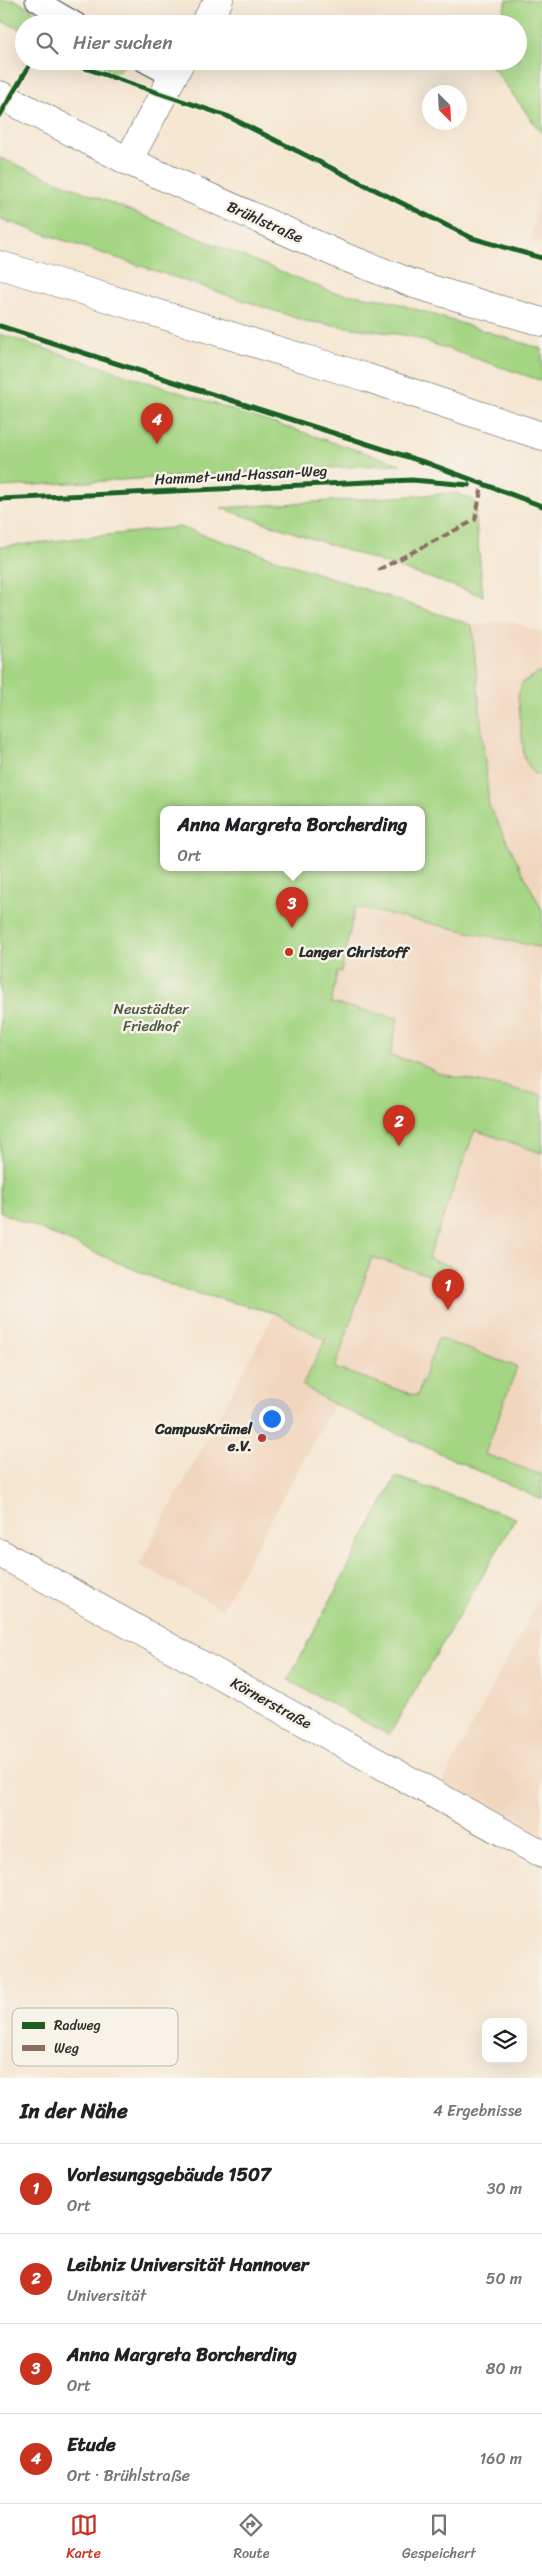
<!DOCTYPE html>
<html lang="de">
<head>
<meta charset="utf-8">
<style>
  :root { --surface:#fff; --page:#f2f2f2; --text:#202124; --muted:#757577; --line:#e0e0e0; --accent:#c8321e }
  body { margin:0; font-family:Sriracha,sans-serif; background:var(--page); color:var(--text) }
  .controls { position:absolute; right:15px; bottom:15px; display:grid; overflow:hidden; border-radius:10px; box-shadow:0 5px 20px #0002 }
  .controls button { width:45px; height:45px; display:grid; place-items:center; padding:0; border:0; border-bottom:1px solid var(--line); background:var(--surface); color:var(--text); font:25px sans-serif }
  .compass { position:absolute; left:422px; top:85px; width:45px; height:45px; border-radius:50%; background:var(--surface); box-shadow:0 5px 20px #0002; rotate:156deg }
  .you { position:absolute; left:271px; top:1418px; width:18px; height:18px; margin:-12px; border:4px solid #fff; border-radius:50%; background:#1a73e8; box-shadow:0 0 0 8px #1a73e833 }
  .badge { display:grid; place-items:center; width:32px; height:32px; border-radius:50%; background:var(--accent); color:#fff; font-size:16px; font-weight:700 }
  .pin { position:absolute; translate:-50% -41px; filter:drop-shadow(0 1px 2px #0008) }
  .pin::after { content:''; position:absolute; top:26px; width:18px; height:15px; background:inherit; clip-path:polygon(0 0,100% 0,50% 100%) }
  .popup { position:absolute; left:160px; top:806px; width:265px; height:65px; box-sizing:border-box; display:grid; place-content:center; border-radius:10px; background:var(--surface); filter:drop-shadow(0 1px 4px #0005); font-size:16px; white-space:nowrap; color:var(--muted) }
  .popup b { font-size:19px; color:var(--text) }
  .popup::after { content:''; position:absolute; left:50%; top:100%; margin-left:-10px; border:10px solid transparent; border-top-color:var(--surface) }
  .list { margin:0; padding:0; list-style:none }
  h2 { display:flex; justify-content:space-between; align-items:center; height:65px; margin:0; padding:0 20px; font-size:21px }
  h2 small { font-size:16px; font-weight:400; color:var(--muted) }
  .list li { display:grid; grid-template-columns:32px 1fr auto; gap:15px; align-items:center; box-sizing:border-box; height:90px; padding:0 20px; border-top:1px solid var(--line) }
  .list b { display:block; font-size:19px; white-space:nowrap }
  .list p { margin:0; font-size:16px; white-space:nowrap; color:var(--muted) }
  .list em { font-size:16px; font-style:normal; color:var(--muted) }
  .icon { flex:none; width:28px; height:28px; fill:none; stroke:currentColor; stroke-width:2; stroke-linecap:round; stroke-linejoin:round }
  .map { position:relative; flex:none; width:542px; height:2078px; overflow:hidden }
  .search { position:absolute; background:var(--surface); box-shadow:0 5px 20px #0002; left:15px; right:15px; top:15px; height:55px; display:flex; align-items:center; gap:12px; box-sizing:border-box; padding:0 18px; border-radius:28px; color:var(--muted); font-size:19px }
  .sheet { height:425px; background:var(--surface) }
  nav { display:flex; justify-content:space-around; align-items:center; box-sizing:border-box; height:70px; border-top:1px solid var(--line); background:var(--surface); font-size:14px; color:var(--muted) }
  nav a { display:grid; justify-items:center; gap:2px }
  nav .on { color:var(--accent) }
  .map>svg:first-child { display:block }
  .built { fill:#f1d5bd }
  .green { fill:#a4d583; stroke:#688057; fill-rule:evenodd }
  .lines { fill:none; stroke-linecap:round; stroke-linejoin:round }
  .lane-casing { stroke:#494744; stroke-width:23 }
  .street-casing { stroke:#494744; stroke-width:29 }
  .secondary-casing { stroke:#494744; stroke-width:29 }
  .lane { stroke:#fff; stroke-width:21 }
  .street { stroke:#fff; stroke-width:28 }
  .secondary { stroke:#fff; stroke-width:28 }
  .quiet { stroke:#8d6e63; stroke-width:4; stroke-dasharray:8 4; stroke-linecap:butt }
  .cycleway-casing { stroke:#f7f3e8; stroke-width:8 }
  .cycleway { stroke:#1b5e20; stroke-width:5 }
  .poi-dot { fill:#c8321e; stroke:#f7f3e8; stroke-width:2 }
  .labels { text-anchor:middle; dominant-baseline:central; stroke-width:5; stroke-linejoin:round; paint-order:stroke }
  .street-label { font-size:15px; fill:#2b2b2b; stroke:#f7f3e8 }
  .poi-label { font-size:15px; font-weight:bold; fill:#2b2b2b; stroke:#f7f3e8; text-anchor:start }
  .park-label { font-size:15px; fill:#495641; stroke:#f7f3e8 }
  .key { fill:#f7f3e8; stroke:#bab7af; stroke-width:1 }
  .key-label { font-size:14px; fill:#2b2b2b }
</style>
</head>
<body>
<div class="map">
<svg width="542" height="2078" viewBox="0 0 542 2078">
  <rect width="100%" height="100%" fill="#f7f3e8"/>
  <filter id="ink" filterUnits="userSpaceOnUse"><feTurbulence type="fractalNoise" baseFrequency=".02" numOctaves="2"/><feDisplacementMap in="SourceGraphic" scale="10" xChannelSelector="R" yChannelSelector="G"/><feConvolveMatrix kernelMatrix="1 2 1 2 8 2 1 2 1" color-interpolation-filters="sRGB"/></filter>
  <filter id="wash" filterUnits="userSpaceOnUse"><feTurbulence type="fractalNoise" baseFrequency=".0096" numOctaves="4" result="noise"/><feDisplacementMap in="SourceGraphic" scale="20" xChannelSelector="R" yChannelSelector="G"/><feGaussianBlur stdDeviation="1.12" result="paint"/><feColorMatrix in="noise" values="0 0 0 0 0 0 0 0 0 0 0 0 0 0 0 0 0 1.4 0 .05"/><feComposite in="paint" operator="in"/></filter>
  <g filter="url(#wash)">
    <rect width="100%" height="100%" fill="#f5e6d1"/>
    <g class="built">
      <path d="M542,184V244L530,242Z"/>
      <path d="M512,622L542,633V910L489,806L472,625Z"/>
      <path d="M355,907L542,948V1500L334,1404L222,1609L139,1565L275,1313L331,1003L337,972H341Z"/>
      <path d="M542,1593V1854L436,1795Z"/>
    </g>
    <g class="green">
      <path d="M0,0H15L57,24H24V31L0,20Z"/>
      <path d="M507,0H542V134L488,61H518V24H499Z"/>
      <path d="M91,61H124L127,63L116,73Z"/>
      <path d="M0,158L332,292L387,300L542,349V381L410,336L305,321L0,219Z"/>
      <path d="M0,334L400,464L0,487Z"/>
      <path d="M456,493L474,500L483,596L221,508Z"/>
      <path d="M180,527L472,625L489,806L542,910V948L355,907L341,972H337L331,1003L398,1018L390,1056L419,1063L437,1073L542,1095V1153L475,1130L428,1258L455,1268L450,1282L372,1257L335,1368L417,1396L438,1338L517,1367L485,1454L542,1475V1500L333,1404L302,1385L326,1340L275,1313L180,1289L0,1212V547ZM163,809H421V867H163Z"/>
      <path d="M538,673H542V776L533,773L524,758L518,697L522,683Z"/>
      <path d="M396,1477L516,1518L389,1735L288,1680Z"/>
    </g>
  </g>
  <g filter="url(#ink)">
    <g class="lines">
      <defs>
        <g id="lane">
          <path d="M36,0L77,24"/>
          <path d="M144,61L172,76"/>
        </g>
        <g id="street">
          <path d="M204,24L219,0"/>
          <path d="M128,161L181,61"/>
          <path d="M0,1553L542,1854"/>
        </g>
        <g id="secondary">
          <path d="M0,95L128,161L342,256L414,284L542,322"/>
          <path d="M0,265L365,377L542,436"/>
        </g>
      </defs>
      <use href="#lane" class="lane-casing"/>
      <use href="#street" class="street-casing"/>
      <use href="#secondary" class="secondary-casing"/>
      <use href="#lane" class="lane"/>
      <use href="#street" class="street"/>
      <use href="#secondary" class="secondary"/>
      <g class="quiet">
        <path d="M55,24L61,15"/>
        <path d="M378,570L475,520L482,486"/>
      </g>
      <defs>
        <g id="cycleway">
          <path d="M64,61L227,116L472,238L542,258"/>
          <path d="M0,115L32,61"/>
          <path d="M0,326L430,464L542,506"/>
          <path d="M0,499L412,480L469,485"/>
        </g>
      </defs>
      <use href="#cycleway" class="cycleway-casing"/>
      <use href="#cycleway" class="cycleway"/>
    </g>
  </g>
  <g class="poi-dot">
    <circle cx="289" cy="952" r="5"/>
    <circle cx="262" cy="1438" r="5"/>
  </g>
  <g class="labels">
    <g class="street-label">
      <text transform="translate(265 222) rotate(24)">Brühlstraße</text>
      <text transform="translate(241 475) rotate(-3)">Hammet-und-Hassan-Weg</text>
      <text transform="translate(271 1703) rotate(29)">Körnerstraße</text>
    </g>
    <g class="poi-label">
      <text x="299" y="952">Langer Christoff</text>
      <text x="252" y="1429" text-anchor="end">CampusKrümel<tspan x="252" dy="17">e.V.</tspan></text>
    </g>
    <g class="park-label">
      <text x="151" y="1009">Neustädter<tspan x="151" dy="17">Friedhof</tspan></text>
    </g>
  </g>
  <rect x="12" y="2008" width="166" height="58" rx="8" class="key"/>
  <rect x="22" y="2022" width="23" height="7" fill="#1b5e20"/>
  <rect x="22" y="2045" width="23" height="6" fill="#8d6e63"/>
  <g class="key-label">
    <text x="54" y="2030">Radweg</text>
    <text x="54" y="2053">Weg</text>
  </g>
</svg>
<div class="controls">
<button><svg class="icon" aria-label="layers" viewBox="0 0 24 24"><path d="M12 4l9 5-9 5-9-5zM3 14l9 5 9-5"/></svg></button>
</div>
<svg class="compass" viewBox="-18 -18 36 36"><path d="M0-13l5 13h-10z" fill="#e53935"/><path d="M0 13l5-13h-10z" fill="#757577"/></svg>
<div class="you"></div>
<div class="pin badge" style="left:448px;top:1310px">1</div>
<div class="pin badge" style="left:399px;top:1146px">2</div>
<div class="pin badge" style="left:292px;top:928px">3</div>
<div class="popup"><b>Anna Margreta Borcherding</b>Ort</div>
<div class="pin badge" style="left:157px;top:444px">4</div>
<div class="search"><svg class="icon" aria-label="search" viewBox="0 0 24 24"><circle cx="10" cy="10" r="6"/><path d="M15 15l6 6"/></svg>Hier suchen</div>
</div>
<section class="sheet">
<h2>In der Nähe<small>4 Ergebnisse</small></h2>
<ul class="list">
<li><span class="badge">1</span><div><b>Vorlesungsgebäude 1507</b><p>Ort</p></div><em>30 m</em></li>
<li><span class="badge">2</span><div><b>Leibniz Universität Hannover</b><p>Universität</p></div><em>50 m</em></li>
<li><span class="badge">3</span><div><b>Anna Margreta Borcherding</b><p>Ort</p></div><em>80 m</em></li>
<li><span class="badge">4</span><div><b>Etude</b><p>Ort · Brühlstraße</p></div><em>160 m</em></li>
</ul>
</section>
<nav>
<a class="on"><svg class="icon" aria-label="map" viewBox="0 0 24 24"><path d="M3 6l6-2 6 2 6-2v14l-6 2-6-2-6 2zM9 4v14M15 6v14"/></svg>Karte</a>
<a><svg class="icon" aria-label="directions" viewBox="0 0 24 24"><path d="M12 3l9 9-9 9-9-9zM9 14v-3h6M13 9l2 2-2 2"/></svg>Route</a>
<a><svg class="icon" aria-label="saved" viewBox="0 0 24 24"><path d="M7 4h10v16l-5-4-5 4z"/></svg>Gespeichert</a>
</nav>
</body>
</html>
